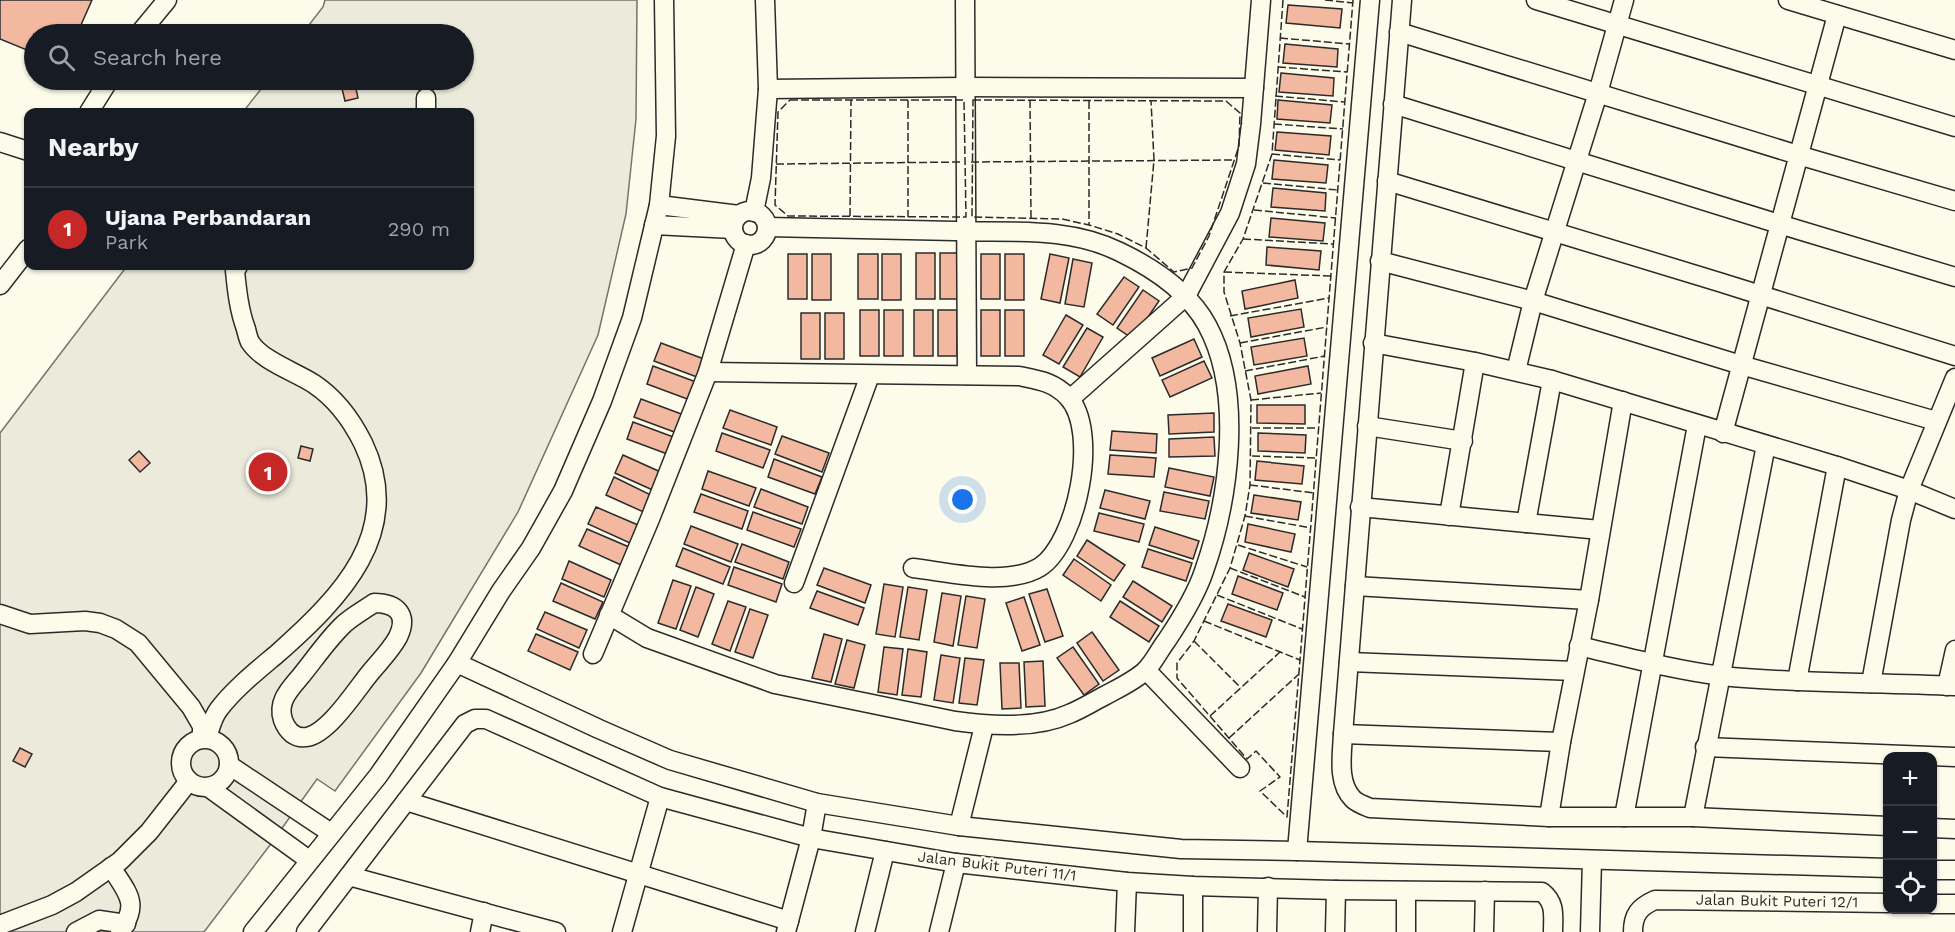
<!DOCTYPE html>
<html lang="en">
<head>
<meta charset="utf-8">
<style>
  :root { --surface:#171b24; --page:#20242c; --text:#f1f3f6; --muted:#9ea1a6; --line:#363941; --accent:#c62828 }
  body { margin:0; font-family:"Work Sans",sans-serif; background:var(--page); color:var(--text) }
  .controls { position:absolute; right:18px; bottom:18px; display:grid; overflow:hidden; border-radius:12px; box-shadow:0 2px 4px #0004 }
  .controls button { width:54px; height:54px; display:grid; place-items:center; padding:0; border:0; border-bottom:2px solid var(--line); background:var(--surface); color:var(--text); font:30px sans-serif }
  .you { position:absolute; left:963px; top:500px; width:21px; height:21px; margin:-15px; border:4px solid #fff; border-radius:50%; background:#1a73e8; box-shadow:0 0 0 9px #1a73e833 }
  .badge { display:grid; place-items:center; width:39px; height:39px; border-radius:50%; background:var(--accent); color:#fff; font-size:20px; font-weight:700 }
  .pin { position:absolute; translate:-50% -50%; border:3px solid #fff; box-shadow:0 2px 6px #0006 }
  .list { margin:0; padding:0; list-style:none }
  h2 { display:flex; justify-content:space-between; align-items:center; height:78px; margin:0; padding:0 24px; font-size:26px }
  h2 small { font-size:20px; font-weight:400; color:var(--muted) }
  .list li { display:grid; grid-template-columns:39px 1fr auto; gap:18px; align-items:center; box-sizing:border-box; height:84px; padding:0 24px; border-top:2px solid var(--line) }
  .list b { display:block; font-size:22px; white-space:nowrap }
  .list p { margin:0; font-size:20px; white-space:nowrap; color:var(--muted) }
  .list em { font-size:20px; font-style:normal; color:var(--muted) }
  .icon { flex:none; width:33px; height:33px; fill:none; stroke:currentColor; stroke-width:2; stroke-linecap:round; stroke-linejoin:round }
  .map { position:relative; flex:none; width:1955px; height:932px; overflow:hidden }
  .search { position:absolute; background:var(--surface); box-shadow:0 2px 4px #0004; left:24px; top:24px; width:450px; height:66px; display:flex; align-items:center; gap:15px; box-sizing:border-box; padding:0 21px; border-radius:33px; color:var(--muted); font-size:22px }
  .panel { position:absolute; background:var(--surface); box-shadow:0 2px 4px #0004; left:24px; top:108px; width:450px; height:162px; border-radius:12px }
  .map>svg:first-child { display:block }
  .green { fill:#ecebdb; stroke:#74746e; stroke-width:1.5 }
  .building { fill:#f2b8a0; stroke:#2b2b2b; stroke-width:1.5 }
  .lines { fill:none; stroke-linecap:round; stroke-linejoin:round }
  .minor-casing { stroke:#2b2b2b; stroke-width:21 }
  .minor { stroke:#fdfbea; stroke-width:18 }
  .fence { stroke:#2b2b2b; stroke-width:1.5; stroke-dasharray:8 3; stroke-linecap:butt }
  .labels { text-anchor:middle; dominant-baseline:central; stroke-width:4.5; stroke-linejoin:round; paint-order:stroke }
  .street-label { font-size:15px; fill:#2b2b2b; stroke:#fdfbea }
</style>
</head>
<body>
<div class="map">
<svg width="1955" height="932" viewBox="0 0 1955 932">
  <rect width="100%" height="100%" fill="#fdfbea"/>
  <path class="green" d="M325,0H637L636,119L626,214L598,335L518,512L421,673L335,791L317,779L270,845L204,932H0V433L127,266H470V112H243L268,80H464V34H302L323,7Z"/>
  <g class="building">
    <path d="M0,0H92L77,34H34V53L0,39Z"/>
    <path d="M1288,5L1342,9L1340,28L1286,23Z"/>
    <path d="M1285,44L1338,49L1337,67L1283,63Z"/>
    <path d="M1281,73L1334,78L1333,96L1279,92Z"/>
    <path d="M340,80H354L358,98L345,101Z"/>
    <path d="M1278,100L1332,105L1330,123L1277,119Z"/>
    <path d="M1277,132L1331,136L1329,155L1275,150Z"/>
    <path d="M1274,160L1328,165L1326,183L1272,179Z"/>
    <path d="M1273,188L1326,193L1325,211L1271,207Z"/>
    <path d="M1271,218L1325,223L1323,241L1269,237Z"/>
    <path d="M1267,247L1321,251L1319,270L1266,265Z"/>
    <rect x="916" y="253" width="19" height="46"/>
    <rect x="940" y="253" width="19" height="46"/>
    <rect x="788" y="254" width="19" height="45"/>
    <rect x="812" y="254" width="19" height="46"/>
    <rect x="858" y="254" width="20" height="45"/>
    <rect x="882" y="254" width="19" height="46"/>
    <rect x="981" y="254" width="19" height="45"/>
    <rect x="1005" y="254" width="19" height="46"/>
    <path d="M1050,254L1069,258L1060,303L1041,299Z"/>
    <path d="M1073,259L1092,263L1084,307L1065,304Z"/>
    <path d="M1124,277L1139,287L1113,325L1097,314Z"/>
    <path d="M1295,280L1298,298L1245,309L1242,291Z"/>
    <path d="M1143,290L1159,301L1133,339L1117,328Z"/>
    <path d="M1301,309L1304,327L1251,337L1248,318Z"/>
    <rect x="860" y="310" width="19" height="46"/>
    <rect x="884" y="310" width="19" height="46"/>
    <rect x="914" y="310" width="19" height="46"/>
    <rect x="938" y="310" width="19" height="46"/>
    <rect x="981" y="310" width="19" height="46"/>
    <rect x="1005" y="310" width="19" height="46"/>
    <rect x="801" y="313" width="19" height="46"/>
    <rect x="825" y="313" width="19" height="46"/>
    <path d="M1066,315L1083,325L1059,364L1043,355Z"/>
    <path d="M1087,328L1103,337L1080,377L1063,367Z"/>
    <path d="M1304,338L1307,356L1254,365L1251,347Z"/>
    <path d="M1194,339L1202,357L1160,376L1152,358Z"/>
    <path d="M661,343L704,359L697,377L654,361Z"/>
    <path d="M1204,361L1212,378L1170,397L1162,380Z"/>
    <path d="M653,366L696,382L690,400L647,384Z"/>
    <path d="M1308,366L1311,384L1258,394L1255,376Z"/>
    <path d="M641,399L684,415L677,433L634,417Z"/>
    <path d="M1257,405H1305V424L1257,423Z"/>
    <path d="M730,410L777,427L771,445L723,428Z"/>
    <path d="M1214,413V432L1169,434L1168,415Z"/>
    <path d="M633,422L676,438L670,455L627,439Z"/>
    <path d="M1112,431L1157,434L1156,453L1110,450Z"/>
    <path d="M722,433L770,450L763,468L716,451Z"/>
    <path d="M1258,433L1306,435L1305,453L1258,451Z"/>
    <path d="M782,436L829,453L822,472L775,454Z"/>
    <path d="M1214,437L1215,456L1169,457V439Z"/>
    <path d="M301,446L313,449L310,461L298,458Z"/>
    <path d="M139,451L150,463L140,472L129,460Z"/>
    <path d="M623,455L665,474L657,492L615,473Z"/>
    <path d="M1110,455L1156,458L1154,477L1108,474Z"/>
    <path d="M774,459L822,477L815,494L768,477Z"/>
    <path d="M1257,461L1304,466L1302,484L1255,480Z"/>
    <path d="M1169,468L1214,477L1210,496L1165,487Z"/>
    <path d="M708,471L756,488L749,506L702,489Z"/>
    <path d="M614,477L655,497L648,514L606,495Z"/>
    <path d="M761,489L808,507L802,524L754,507Z"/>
    <path d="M1105,490L1150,501L1145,519L1100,508Z"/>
    <path d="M1164,492L1209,501L1205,519L1160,511Z"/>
    <path d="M701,494L748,511L742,529L694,512Z"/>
    <path d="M1254,495L1301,502L1298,520L1251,513Z"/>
    <path d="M596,507L638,525L630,543L588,524Z"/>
    <path d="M753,512L801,529L794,547L747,530Z"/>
    <path d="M1099,513L1144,524L1139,542L1094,531Z"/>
    <path d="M1248,524L1295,534L1291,552L1245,542Z"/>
    <path d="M691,526L738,544L731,562L684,544Z"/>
    <path d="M1155,527L1199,541L1193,559L1149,545Z"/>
    <path d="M587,529L629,547L621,565L579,546Z"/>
    <path d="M1087,540L1125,565L1114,581L1077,556Z"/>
    <path d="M742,544L789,562L783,579L735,562Z"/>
    <path d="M683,548L730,567L723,584L676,566Z"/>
    <path d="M1148,549L1192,563L1186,581L1142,567Z"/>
    <path d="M1249,553L1294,569L1288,587L1243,570Z"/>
    <path d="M1074,559L1111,585L1101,601L1063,575Z"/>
    <path d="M569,561L611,580L604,597L562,579Z"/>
    <path d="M734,567L782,584L776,602L728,585Z"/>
    <path d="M824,568L871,585L865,603L817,585Z"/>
    <path d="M1238,576L1283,593L1277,610L1232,594Z"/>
    <path d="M673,580L691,586L676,629L658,623Z"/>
    <path d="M1133,581L1172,606L1162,622L1123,597Z"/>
    <path d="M561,583L603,602L595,619L553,601Z"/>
    <path d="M884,584L903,587L895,637L876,634Z"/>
    <path d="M696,587L714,594L698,637L680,630Z"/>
    <path d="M908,587L927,590L919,640L900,637Z"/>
    <path d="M1047,589L1063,636L1045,642L1029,594Z"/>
    <path d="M817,591L864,608L858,625L810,608Z"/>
    <path d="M942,593L961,596L953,646L934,642Z"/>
    <path d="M966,596L985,599L977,648L958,645Z"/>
    <path d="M1024,597L1040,645L1022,651L1006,603Z"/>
    <path d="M728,601L746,607L730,651L712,644Z"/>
    <path d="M1120,601L1159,626L1149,642L1110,617Z"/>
    <path d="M1228,604L1272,620L1266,637L1221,621Z"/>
    <path d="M750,609L768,615L753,658L735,652Z"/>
    <path d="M545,612L587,630L579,648L537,629Z"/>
    <path d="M1092,632L1119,670L1103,681L1077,643Z"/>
    <path d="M536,634L578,652L570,670L528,651Z"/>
    <path d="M824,634L842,639L831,682L812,678Z"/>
    <path d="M847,640L865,645L854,688L835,684Z"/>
    <path d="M884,647L903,649L897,695L878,692Z"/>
    <path d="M1073,647L1099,684L1084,695L1057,658Z"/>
    <path d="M908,649L927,652L921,697L902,695Z"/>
    <path d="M941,655L960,658L953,703L934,700Z"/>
    <path d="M965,658L984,660L977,705L959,703Z"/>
    <path d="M1043,661L1045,706L1026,707L1024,662Z"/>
    <path d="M1000,663H1019L1021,708L1002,709Z"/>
    <path d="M20,748L32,754L25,767L13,761Z"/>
  </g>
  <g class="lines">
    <defs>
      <g id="minor">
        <path d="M965,0L967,375"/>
        <path d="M1402,0L1343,734C1342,755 1337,783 1353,799C1357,803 1365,806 1370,808L1549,817H1693L1888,826"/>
        <path d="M1536,0L1955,127"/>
        <path d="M1788,0L1955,50"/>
        <path d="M1399,32L1798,155L1955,201"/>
        <path d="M139,34L167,0"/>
        <path d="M768,89L965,87L1254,88"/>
        <path d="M1393,104L1779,224L1955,277"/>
        <path d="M89,112L109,80"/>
        <path d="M426,112V98"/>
        <path d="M0,142L28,151"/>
        <path d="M1387,181L1719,282L1955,356"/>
        <path d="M659,205L739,215"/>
        <circle cx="750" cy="228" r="17"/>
        <path d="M754,212L761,178L768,89L765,0"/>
        <path d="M654,225L733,229"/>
        <path d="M1380,261L1533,301L1741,365L1936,421"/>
        <path d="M0,285L28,249"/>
        <path d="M1373,343L1475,362L1552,380L1837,466L1909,490L1955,509"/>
        <path d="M1516,371L1533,301L1598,93L1624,0"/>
        <path d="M708,372L1019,376C1039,380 1054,382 1068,397C1100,431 1077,543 1040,567C1007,587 949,572 913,568"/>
        <path d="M1070,399L1186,296L1230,213L1246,164L1251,124L1261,0"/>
        <path d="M1367,426L1463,441"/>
        <path d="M1723,433L1837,15"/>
        <path d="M1360,507L1600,530"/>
        <path d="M1449,516L1475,362"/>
        <path d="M1526,523L1552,380"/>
        <path d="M794,583L870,375"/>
        <path d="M1355,586L1589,600"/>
        <path d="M374,603C396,603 409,614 398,637C391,650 379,662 370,673C356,690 329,733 307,737C295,739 287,731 283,720C277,702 289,690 300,677C314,660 328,639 344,624C353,616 364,610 374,603Z"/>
        <path d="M0,614L30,624L85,621L100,623L116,629L138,643L191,707L202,726V738"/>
        <path d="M609,615L647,638L775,684L955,721C990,726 1036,729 1069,714C1082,709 1094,701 1106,695C1119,688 1136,680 1146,670C1154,662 1160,649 1167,640C1181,619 1196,595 1204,571C1229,500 1244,393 1207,325C1189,292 1153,268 1120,252C1068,226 1011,233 955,231C892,230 830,228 767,227"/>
        <path d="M1579,646C1626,657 1674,670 1722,676C1800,684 1878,682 1955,686"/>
        <path d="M593,654L650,519L708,372L746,244"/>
        <path d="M1349,662L1574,671"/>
        <path d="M457,663L599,729L670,760L817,803L959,826L1181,849L1297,851L1888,868"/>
        <path d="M1146,670L1240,768"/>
        <path d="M1797,681L1837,466"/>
        <path d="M1871,683L1901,520L1909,490L1955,378"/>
        <path d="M1947,686L1955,650"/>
        <path d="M1343,734L1561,742"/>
        <path d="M207,738C210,729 212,718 219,709C235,688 258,670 278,653C340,598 406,532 363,443C352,421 335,398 314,384C296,372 262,361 250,342C248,338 247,333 246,329C239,310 237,291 235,271L238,266"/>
        <circle cx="205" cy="763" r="24"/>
        <path d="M1705,747L1955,757"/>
        <path d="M229,765L331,833"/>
        <path d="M208,787L309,860"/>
        <path d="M406,801L789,921"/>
        <path d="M1549,817L1561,742L1589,600L1623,401"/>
        <path d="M1624,817L1697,425"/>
        <path d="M1693,817L1766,445"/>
        <path d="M959,826L984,726"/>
        <path d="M1932,828L1955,829"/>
        <path d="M1297,851L1370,0"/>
        <path d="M111,867C128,894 140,903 120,932"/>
        <path d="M1932,870H1955"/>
        <path d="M349,876L556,932"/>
        <path d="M1193,886V932"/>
        <path d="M1406,891V932"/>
        <path d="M1932,904H1955"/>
        <path d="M0,925L52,905L76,892L120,861L149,832L189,781"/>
        <path d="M76,932L99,920L126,924"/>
        <path d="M253,932L378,776L457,663L501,591L531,548L563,491L602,401L632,318L659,205L666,136L664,0"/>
        <path d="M306,932L465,724L475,719H486L660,797L811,838L956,863L1127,882L1193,886L1336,890L1542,892C1556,903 1553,916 1553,932"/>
        <path d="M480,932L484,912"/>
        <path d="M622,932L660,797"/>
        <path d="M786,932L811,838L817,803"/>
        <path d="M865,932L885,851"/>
        <path d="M939,932L956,863"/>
        <path d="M1125,932L1127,882"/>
        <path d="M1267,932L1268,887"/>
        <path d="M1335,932L1336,890"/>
        <path d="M1484,932L1485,891"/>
        <path d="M1590,932L1592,860"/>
        <path d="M1633,932C1633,915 1639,907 1655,900L1888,903"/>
      </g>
    </defs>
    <use href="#minor" class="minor-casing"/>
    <use href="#minor" class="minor"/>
    <g class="fence">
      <path d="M1283,0L1272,154L1243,239L1224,272V292L1240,343L1251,400L1250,485L1245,516L1230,568L1194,641L1177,663V678L1247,759L1256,751L1280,777L1260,791L1287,817L1300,660"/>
      <path d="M1325,0L1353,3"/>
      <path d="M1280,38L1350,44"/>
      <path d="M1278,67L1347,72"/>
      <path d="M1275,96L1345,102"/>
      <path d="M790,100H964L966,217L788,216L775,205L778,112Z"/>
      <path d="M908,100V217"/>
      <path d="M973,100L1226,101L1240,113L1239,146L1209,236L1192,268L1174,272L1146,248L1118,234L1089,225L1062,219L972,217Z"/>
      <path d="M1030,100L1031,218"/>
      <path d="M1089,101V225"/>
      <path d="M1274,124L1343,129"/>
      <path d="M1272,154L1340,160"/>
      <path d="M971,162L1234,160"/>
      <path d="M776,164L962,162"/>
      <path d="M1263,183L1338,190"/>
      <path d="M1254,210L1336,218"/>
      <path d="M850,216L851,100"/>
      <path d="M1243,239L1333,244"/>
      <path d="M1146,248L1154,160L1151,101"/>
      <path d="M1224,272L1331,276"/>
      <path d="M1230,316L1329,298"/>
      <path d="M1240,343L1327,327"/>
      <path d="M1245,371L1325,356"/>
      <path d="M1251,400L1321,393"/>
      <path d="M1252,428H1319"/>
      <path d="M1252,456L1316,458"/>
      <path d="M1250,485L1314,493"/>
      <path d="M1245,516L1311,528"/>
      <path d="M1238,545L1307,567"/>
      <path d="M1230,568L1305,597"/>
      <path d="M1217,595L1302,629"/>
      <path d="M1204,621L1300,660L1353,0"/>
      <path d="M1194,641L1241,688"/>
      <path d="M1210,716L1280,652"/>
      <path d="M1229,738L1299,674"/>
    </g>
  </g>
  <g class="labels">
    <g class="street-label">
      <text transform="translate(997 866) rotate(7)">Jalan Bukit Puteri 11/1</text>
      <text transform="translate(1777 901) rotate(1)">Jalan Bukit Puteri 12/1</text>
    </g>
  </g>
</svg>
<div class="controls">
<button>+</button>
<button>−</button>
<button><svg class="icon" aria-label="locate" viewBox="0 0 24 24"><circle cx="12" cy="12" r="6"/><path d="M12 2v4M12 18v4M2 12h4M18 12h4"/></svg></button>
</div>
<div class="you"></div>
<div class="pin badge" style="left:268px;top:472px">1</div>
<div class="search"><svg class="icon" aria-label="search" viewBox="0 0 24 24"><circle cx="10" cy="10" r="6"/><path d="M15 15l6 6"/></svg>Search here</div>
<section class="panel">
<h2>Nearby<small></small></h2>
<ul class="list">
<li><span class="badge">1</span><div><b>Ujana Perbandaran</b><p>Park</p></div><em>290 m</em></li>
</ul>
</section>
</div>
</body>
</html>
